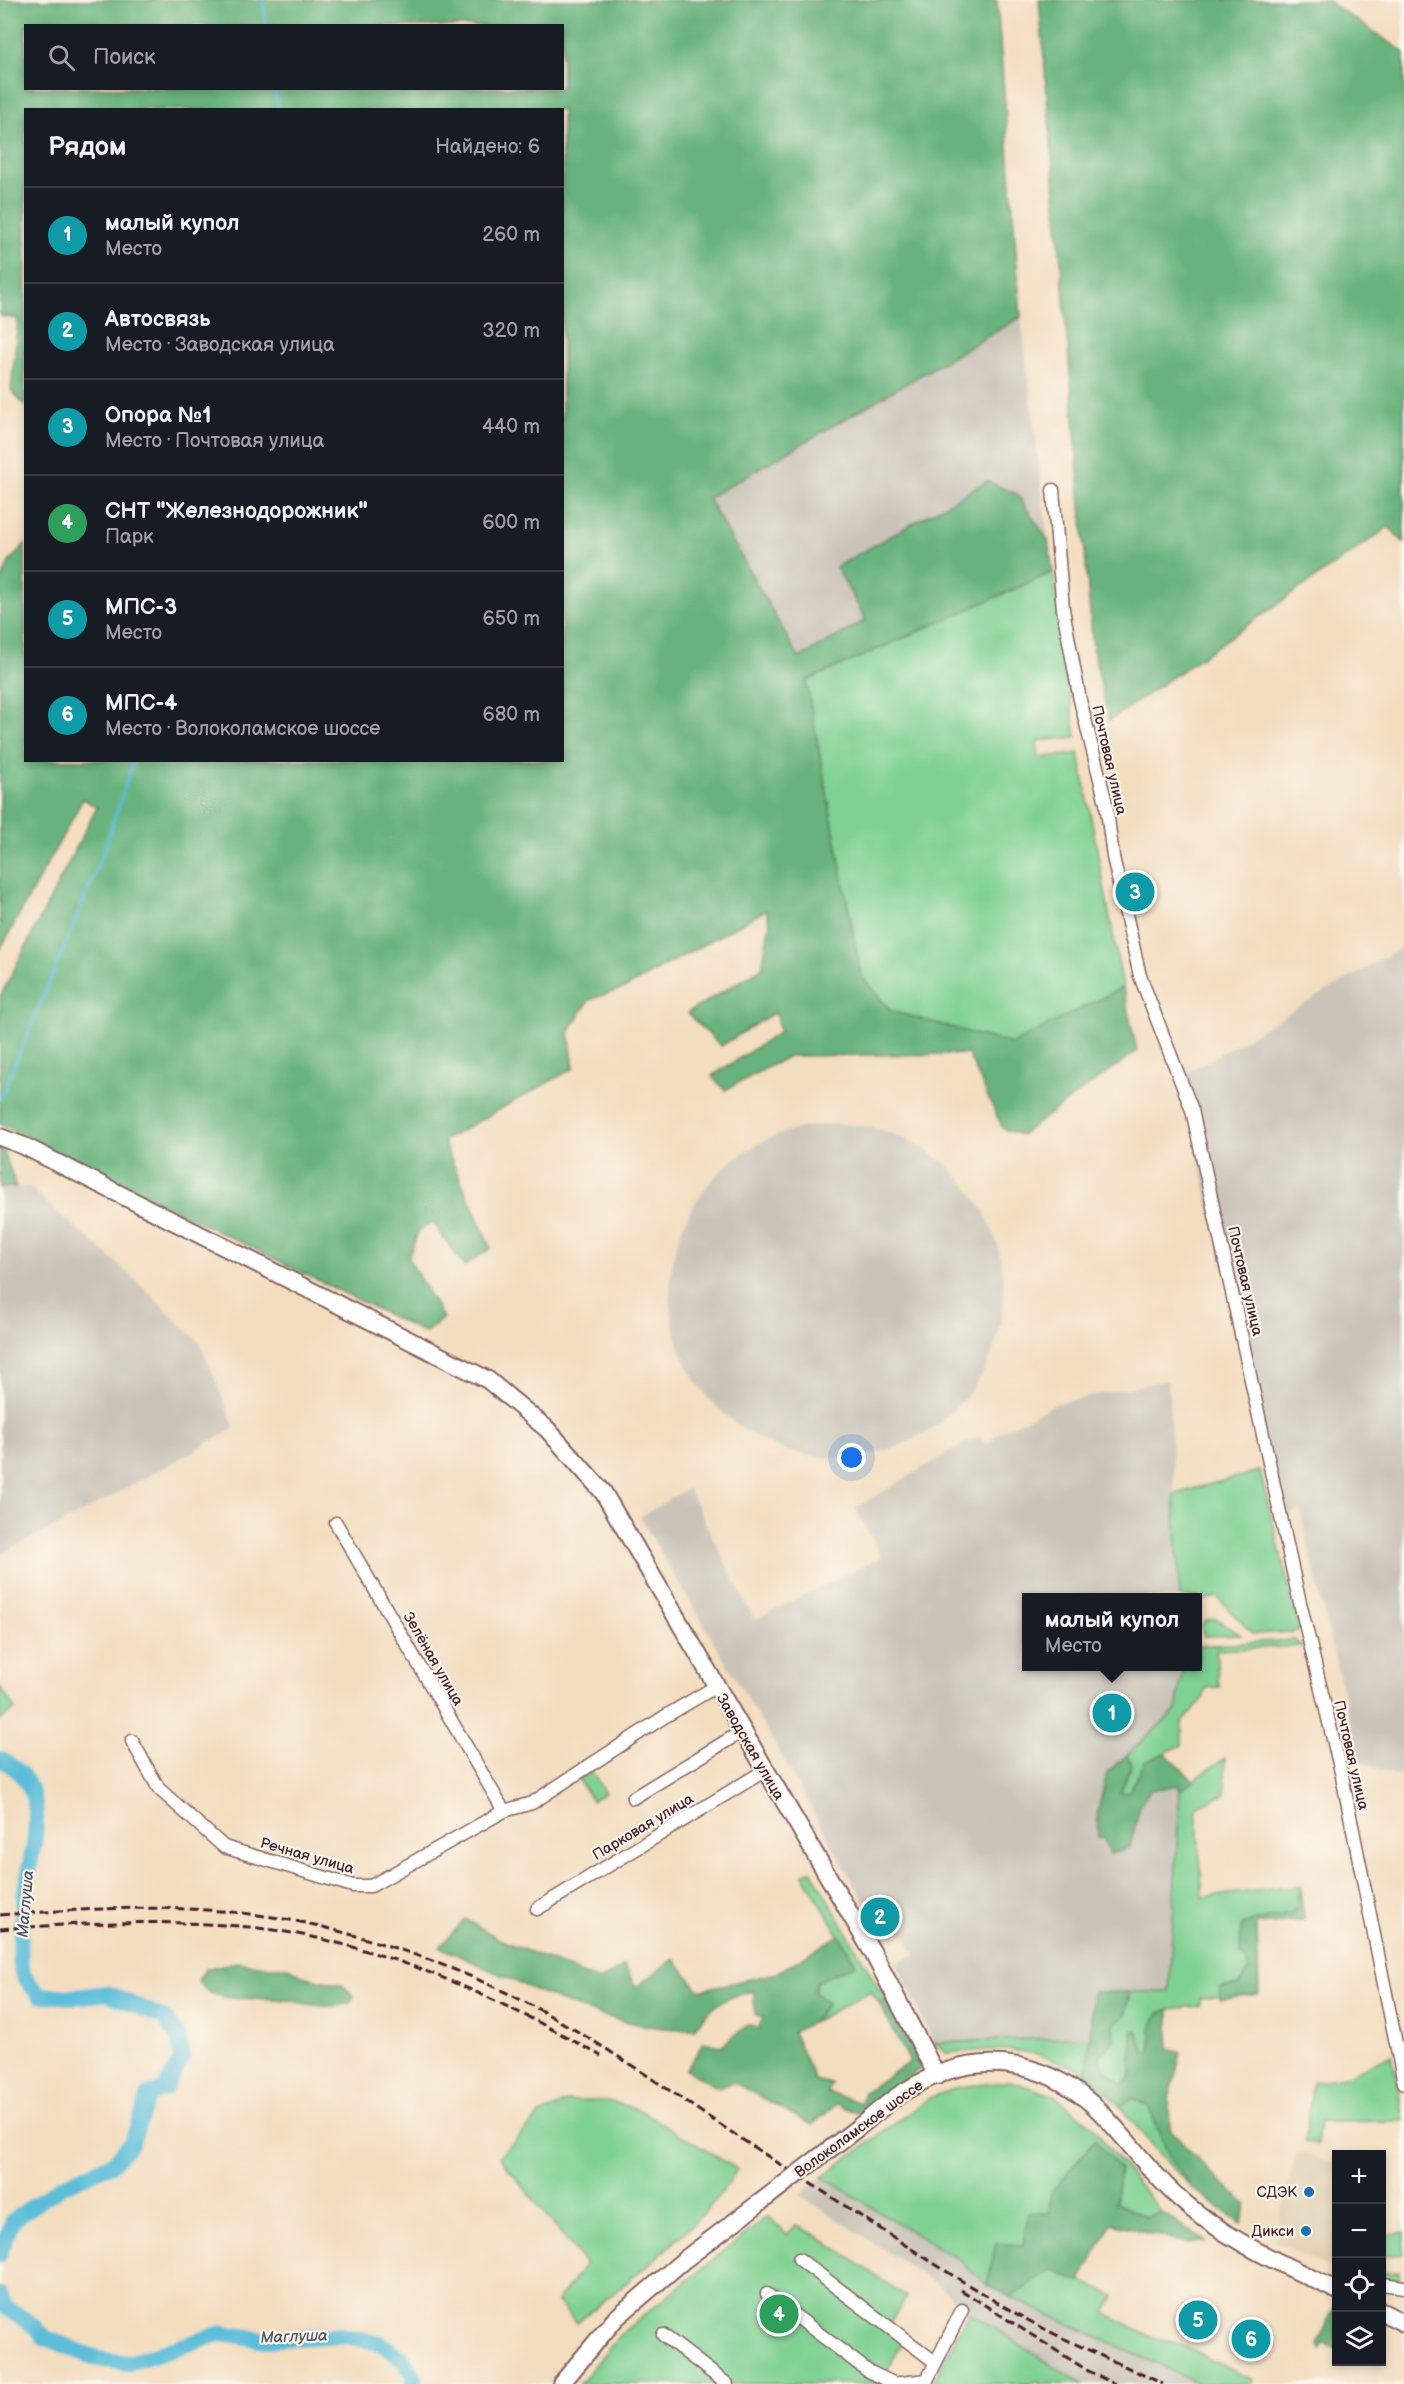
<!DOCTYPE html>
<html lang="ru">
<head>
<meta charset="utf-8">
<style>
  :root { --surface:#171b24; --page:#20242c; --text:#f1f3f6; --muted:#9ea1a6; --line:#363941; --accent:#0b8043 }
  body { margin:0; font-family:"Balsamiq Sans",sans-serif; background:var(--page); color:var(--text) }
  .controls { position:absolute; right:18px; bottom:18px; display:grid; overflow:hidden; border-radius:0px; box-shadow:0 3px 9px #0003 }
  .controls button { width:54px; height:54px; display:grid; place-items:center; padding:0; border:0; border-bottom:2px solid var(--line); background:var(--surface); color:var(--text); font:30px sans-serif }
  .you { position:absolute; left:852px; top:1458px; width:21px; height:21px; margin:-15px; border:4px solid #fff; border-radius:50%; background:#1a73e8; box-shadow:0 0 0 9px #1a73e833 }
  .badge { display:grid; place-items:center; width:39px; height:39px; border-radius:50%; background:var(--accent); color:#fff; font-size:20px; font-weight:700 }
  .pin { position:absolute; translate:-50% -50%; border:3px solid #fff; box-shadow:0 2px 6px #0006 }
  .popup { position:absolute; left:1022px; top:1593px; width:180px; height:78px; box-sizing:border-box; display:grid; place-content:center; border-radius:0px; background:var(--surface); filter:drop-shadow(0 2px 4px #0005); font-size:20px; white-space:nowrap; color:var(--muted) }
  .popup b { font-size:22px; color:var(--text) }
  .popup::after { content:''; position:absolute; left:50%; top:100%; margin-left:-12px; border:12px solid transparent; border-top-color:var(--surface) }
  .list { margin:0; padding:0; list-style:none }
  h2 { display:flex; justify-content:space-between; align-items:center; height:78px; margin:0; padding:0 24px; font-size:26px }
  h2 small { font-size:20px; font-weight:400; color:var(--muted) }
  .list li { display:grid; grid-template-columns:39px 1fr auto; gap:18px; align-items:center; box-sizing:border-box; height:96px; padding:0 24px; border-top:2px solid var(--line) }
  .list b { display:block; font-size:22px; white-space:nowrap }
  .list p { margin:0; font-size:20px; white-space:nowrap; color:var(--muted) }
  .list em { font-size:20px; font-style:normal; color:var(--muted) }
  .icon { flex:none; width:33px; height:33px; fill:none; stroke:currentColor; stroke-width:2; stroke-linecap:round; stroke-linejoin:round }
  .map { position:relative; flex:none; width:1404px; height:2384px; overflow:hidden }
  .search { position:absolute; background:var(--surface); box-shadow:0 3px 9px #0003; left:24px; top:24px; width:540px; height:66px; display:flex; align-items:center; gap:15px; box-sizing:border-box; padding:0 21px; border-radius:0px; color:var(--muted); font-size:22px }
  .panel { position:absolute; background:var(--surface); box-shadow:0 3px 9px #0003; left:24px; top:108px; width:540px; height:654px; border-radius:0px }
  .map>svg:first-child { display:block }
  .built { fill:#dfceb1 }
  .industrial { fill:#c9c3b8 }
  .green { fill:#7fd193; stroke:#64785f; stroke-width:1.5 }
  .forest { fill:#67b37d; stroke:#586954; stroke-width:1.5; fill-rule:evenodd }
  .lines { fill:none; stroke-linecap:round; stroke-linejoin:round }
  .stream { stroke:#5bbdd9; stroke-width:3 }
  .river { stroke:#5bbdd9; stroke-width:16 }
  .minor-casing { stroke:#85625f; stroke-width:15 }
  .major-casing { stroke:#85625f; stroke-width:20 }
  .minor { stroke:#fff; stroke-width:12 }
  .major { stroke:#fff; stroke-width:16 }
  .rail { stroke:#4a1f2b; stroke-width:3; stroke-dasharray:9 4.5; stroke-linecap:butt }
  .major-bridge-casing { stroke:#85625f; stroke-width:20; stroke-linecap:butt }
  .major-bridge { stroke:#fff; stroke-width:16 }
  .poi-dot { fill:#1f6fb2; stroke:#fbf7ec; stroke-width:2 }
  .labels { text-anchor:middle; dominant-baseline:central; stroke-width:4.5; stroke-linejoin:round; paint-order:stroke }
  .street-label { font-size:15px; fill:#4a1f2b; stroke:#fbf7ec }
  .poi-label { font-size:15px; fill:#4a1f2b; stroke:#fbf7ec; text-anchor:end }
  .water-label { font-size:16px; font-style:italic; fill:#505668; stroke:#fbf7ec }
</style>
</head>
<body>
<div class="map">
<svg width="1404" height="2384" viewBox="0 0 1404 2384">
  <rect width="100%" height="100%" fill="#fbf7ec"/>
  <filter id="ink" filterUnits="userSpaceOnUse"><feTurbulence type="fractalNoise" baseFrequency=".0167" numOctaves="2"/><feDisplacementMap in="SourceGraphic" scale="12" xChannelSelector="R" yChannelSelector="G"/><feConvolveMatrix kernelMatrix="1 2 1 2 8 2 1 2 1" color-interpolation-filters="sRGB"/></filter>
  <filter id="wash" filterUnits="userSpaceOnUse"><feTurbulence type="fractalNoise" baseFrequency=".008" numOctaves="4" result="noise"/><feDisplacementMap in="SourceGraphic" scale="24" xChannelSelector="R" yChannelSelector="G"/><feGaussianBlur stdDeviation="1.35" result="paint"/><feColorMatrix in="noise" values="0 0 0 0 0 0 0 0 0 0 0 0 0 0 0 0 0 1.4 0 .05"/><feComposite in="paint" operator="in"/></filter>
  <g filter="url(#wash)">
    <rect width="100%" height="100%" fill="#f3ddbf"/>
    <path class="built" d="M1296,2152L1336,2162V2264L1332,2269L1274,2241Z"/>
    <g class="industrial">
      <path d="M1021,317L1048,540L1017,494L836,567L866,620L799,658L707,498Z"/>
      <path d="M1404,946V1773L1394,1775L1359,1761L1300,1510L1281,1517L1180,1077Z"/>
      <circle cx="837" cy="1291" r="167"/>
      <path d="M29,1187L128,1273L200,1343L235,1428L72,1518L0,1554V1188Z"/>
      <path d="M1168,1380L1180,1597L1026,1598V1666L1183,1667L1176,1710L1107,1773L1098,1811L1100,1839L1110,1856L1130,1847L1140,1805L1150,1790L1178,1785L1180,1787L1169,1993L1093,1992L1091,2039L1072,2037L934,2043L896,1963L915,1954L906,1936L896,1932L885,1938L782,1757L640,1517L688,1488L754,1620L882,1557L855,1508L979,1435L985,1445L999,1433L1055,1404Z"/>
      <path d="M822,2177L959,2260L987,2285L1200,2384H1082L969,2312L938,2285L800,2195Z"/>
    </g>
    <g class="green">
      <path d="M1053,572L1076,737L1037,741L1039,758L1079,753L1123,987L1012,1044L891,1011L861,976L806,681Z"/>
      <path d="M1260,1471L1297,1620L1299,1629L1294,1632L1253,1634L1217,1597L1198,1602V1598L1180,1597L1174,1494Z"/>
      <path d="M1216,1619L1241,1635L1204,1636L1201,1626L1207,1620Z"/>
      <path d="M1294,1640L1302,1646L1216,1650L1219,1687L1206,1688L1203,1699L1182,1723V1745L1145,1762L1130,1792L1120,1794L1131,1766L1127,1755L1176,1710L1183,1667L1198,1666V1646Z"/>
      <path d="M0,1687L15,1709L0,1721Z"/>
      <path d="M1225,1758V1794L1196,1807L1203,1897L1300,1886L1295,1911L1241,1925L1249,1971L1239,1985L1220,1988V1997L1200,1998V2006L1169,2009L1159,2013L1151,2029V2052L1144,2051L1137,2030L1131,2047V2077L1123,2085L1104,2069L1099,2056L1114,2039L1113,2026L1126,2013L1130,1992H1169L1180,1790Z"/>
      <path d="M591,1771L605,1793L592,1801L578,1779Z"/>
      <path d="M811,1870L885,1999L879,2003L871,1991L811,2023L828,2003L814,1992L817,1981L856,1964L803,1874Z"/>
      <path d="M1072,2037L1091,2039L1087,2074C1034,2047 1005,2047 947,2053L934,2043Z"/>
      <path d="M1392,2055L1404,2121L1320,2122L1317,2145L1305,2142L1313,2082L1344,2077Z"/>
      <path d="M1011,2081L1055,2096L1089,2123L1161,2212L1146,2217L1115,2203L1120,2169L1049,2213L1023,2246L996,2243L987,2285L959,2260L822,2177L929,2098L959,2087Z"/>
      <path d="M1133,2098L1148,2106L1169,2156L1192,2188L1160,2155L1120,2107Z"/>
      <path d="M568,2101H607L638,2109L737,2169C708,2223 625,2282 577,2323L557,2302L586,2264L499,2157L540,2115Z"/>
      <path d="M768,2216L787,2235L796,2225L816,2235L907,2297L886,2329L903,2341L880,2384H579L624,2331Z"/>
      <path d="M1404,2232V2254L1382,2256L1383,2273L1399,2272V2282L1382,2279V2236Z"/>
      <path d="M1053,2268L1114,2296L1105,2313L1156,2339L1171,2340L1253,2380L1251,2384H1200L1010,2297Z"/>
      <path d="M969,2312L1082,2384H1041L1035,2381L1033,2384H932Z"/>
    </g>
    <g class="forest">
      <path d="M0,0H997L1021,317L708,498L799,658L866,620L836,567L987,481L1017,494L1048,540L1053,572L806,681L861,976L891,1011L1012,1044L1123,987L1137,1051L1021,1135L1003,1129L968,1054L789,1056L725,1090L712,1076L780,1032L775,1012L721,1046L687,1013L762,968L770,923L766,910L625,988L589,1000L569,1032L574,1068L443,1141L491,1248L464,1266L433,1223L419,1230L408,1258L443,1318L425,1333L0,1124V997L97,807L83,799L0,950V584L9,562L25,544L26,760H562V110H26L25,406L11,390L18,319L0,316ZM26,26H562V88H26Z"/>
      <path d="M1039,0H1326L1404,52V543L1389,527L1109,721L1093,650Z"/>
      <path d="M0,1149L4,1151L16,1187L0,1188Z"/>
      <path d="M1165,1753L1194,1781L1180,1790L1178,1785L1150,1790L1140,1805L1130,1847L1110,1854L1102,1837L1098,1838V1811L1107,1773L1127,1755L1131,1765L1120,1793L1129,1792L1145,1762Z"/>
      <path d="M1300,1886L1304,1920L1257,1924L1259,1994L1220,2000V1988L1239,1985L1249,1971L1246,1960L1240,1954L1241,1925L1295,1911Z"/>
      <path d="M465,1919L501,1940L599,1981L624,1966L636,1987L674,1959L699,1990L777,1973L839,1935L856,1965L817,1981L814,1992L828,2003L811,2023L793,2032L815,2080L831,2084L827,2092L861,2103L864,2092L910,2062L879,2003L885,1999L917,2057L919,2070L857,2113L837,2104L812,2125L733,2082L719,2088L686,2070L704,2042L721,2046L749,2024L758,2029L763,2018L755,2014L754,1991C724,1997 711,2004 695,2029C606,2032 519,1982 440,1947Z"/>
      <path d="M237,1962L271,1967H288L302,1976L342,1985L354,1996L350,2003C321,2011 304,2001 276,1999C255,1997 231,2002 211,1993C204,1990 201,1986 198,1980L205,1969Z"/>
      <path d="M1093,1992H1128L1126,2013L1113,2026L1114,2039L1099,2057L1104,2069L1123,2085L1131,2077L1132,2031L1137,2030L1144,2051L1151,2052V2029L1159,2013L1169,2009V2049L1181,2053L1169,2099L1170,2129L1209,2171L1247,2205L1241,2224L1192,2188L1169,2156L1148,2106L1133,2098L1120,2107L1087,2074Z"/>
      <path d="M1095,2140L1120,2169L1115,2203L1146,2217L1161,2212L1206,2241L1190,2244L1112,2223L1079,2282L1053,2269L1010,2297L987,2285L996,2243L1023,2245L1028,2212L1049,2213L1051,2192Z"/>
      <path d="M1335,2305L1336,2349L1324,2343L1320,2350L1318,2344Z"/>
    </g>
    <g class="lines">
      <g class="stream">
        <path d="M263,0L266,26"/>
        <path d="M275,88L278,110"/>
        <path d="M0,1100L101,859L134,760"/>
      </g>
      <g class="river">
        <path d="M0,1759C58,1787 30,1850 24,1899C22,1920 19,1947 21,1968C22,1977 33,1987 39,1995L75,1997L107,1993L164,2018L178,2036L182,2058L165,2089L149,2095L132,2142L112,2164L60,2187L12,2221L0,2254"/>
        <path d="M0,2295L4,2306L30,2323L44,2337L98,2359L129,2363L222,2333L266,2340L341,2335L380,2343L402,2358L414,2377L413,2384"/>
      </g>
    </g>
  </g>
  <g filter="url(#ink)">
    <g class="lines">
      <defs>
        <g id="minor">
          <path d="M1053,490L1063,609L1080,700L1106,803L1113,857L1140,976L1192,1110L1296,1586L1342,1776L1404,2083"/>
          <path d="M336,1523L504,1811"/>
          <path d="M132,1741L159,1789L224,1847L353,1886H371L504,1811L532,1803L664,1717L715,1687"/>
          <path d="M633,1798L741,1732"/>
          <path d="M537,1909L764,1771"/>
          <path d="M799,2259L935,2362"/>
          <path d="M1382,2284L1404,2287"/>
          <path d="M767,2294L868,2371L893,2383"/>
          <path d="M663,2335L727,2384"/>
          <path d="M892,2384L927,2380"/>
          <path d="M925,2384L962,2310"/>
        </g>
        <g id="major">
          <path d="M0,1137L24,1146L488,1380L547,1429L603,1492L873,1953L937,2076"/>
          <path d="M860,2126C875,2114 890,2100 907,2090C970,2051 1036,2055 1092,2104C1124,2133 1147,2170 1179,2198C1224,2239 1282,2264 1336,2290"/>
          <path d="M1382,2312L1404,2323"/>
          <path d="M561,2384L616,2318L684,2260L758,2204"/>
        </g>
      </defs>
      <use href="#minor" class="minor-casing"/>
      <use href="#major" class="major-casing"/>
      <use href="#minor" class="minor"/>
      <use href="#major" class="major"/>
      <g class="rail">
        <path d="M0,1915C110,1907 219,1901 327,1928C404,1948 480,1976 549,2015C630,2060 704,2116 783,2166C861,2215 937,2268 1017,2314C1064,2341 1115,2361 1163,2384"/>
        <path d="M0,1929C83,1923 166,1919 249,1927C375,1940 493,1995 601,2056"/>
        <path d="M961,2290L1090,2372L1115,2384"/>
      </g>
      <defs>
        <path id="major-bridge" d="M758,2204L860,2126"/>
      </defs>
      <use href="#major-bridge" class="major-bridge-casing"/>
      <use href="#major-bridge" class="major-bridge"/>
    </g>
  </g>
  <g class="poi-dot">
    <circle cx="1309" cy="2192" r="6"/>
    <circle cx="1306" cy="2231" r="6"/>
  </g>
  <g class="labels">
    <g class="street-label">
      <text transform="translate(1109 760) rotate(77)">Почтовая улица</text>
      <text transform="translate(1245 1281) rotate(77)">Почтовая улица</text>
      <text transform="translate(433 1659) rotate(60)">Зелёная улица</text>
      <text transform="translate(750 1747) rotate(60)">Заводская улица</text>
      <text transform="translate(1351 1755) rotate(77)">Почтовая улица</text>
      <text transform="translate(643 1827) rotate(-31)">Парковая улица</text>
      <text transform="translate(307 1856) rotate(16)">Речная улица</text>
      <text transform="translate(859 2129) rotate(-36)">Волоколамское шоссе</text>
    </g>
    <g class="poi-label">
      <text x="1297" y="2192">СДЭК</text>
      <text x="1294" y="2231">Дикси</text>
    </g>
    <g class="water-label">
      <text transform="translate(26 1904) rotate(-85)">Маглуша</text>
      <text transform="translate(294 2337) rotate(-2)">Маглуша</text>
    </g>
  </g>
</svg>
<div class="controls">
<button>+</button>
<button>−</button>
<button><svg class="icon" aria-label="locate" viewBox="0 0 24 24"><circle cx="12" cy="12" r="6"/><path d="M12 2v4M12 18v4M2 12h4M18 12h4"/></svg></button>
<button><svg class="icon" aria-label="layers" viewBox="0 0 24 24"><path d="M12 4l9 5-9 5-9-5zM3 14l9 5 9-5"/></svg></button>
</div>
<div class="you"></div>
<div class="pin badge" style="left:1112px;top:1713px;background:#0f9aa8">1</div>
<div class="popup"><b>малый купол</b>Место</div>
<div class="pin badge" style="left:880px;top:1917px;background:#0f9aa8">2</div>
<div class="pin badge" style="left:1135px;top:892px;background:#0f9aa8">3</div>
<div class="pin badge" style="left:779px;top:2314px;background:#2e9e5b">4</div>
<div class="pin badge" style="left:1198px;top:2320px;background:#0f9aa8">5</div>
<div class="pin badge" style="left:1251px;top:2339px;background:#0f9aa8">6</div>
<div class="search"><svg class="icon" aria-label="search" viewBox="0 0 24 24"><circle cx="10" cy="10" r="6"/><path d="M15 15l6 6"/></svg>Поиск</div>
<section class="panel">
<h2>Рядом<small>Найдено: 6</small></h2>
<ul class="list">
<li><span class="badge" style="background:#0f9aa8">1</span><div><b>малый купол</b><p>Место</p></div><em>260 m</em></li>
<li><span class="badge" style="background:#0f9aa8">2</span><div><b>Автосвязь</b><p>Место · Заводская улица</p></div><em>320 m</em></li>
<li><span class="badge" style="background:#0f9aa8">3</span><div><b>Опора №1</b><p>Место · Почтовая улица</p></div><em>440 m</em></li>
<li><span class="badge" style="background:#2e9e5b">4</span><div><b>СНТ &quot;Железнодорожник&quot;</b><p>Парк</p></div><em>600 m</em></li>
<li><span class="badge" style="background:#0f9aa8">5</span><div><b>МПС-3</b><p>Место</p></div><em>650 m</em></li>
<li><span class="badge" style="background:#0f9aa8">6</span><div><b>МПС-4</b><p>Место · Волоколамское шоссе</p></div><em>680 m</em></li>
</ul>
</section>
</div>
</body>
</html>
